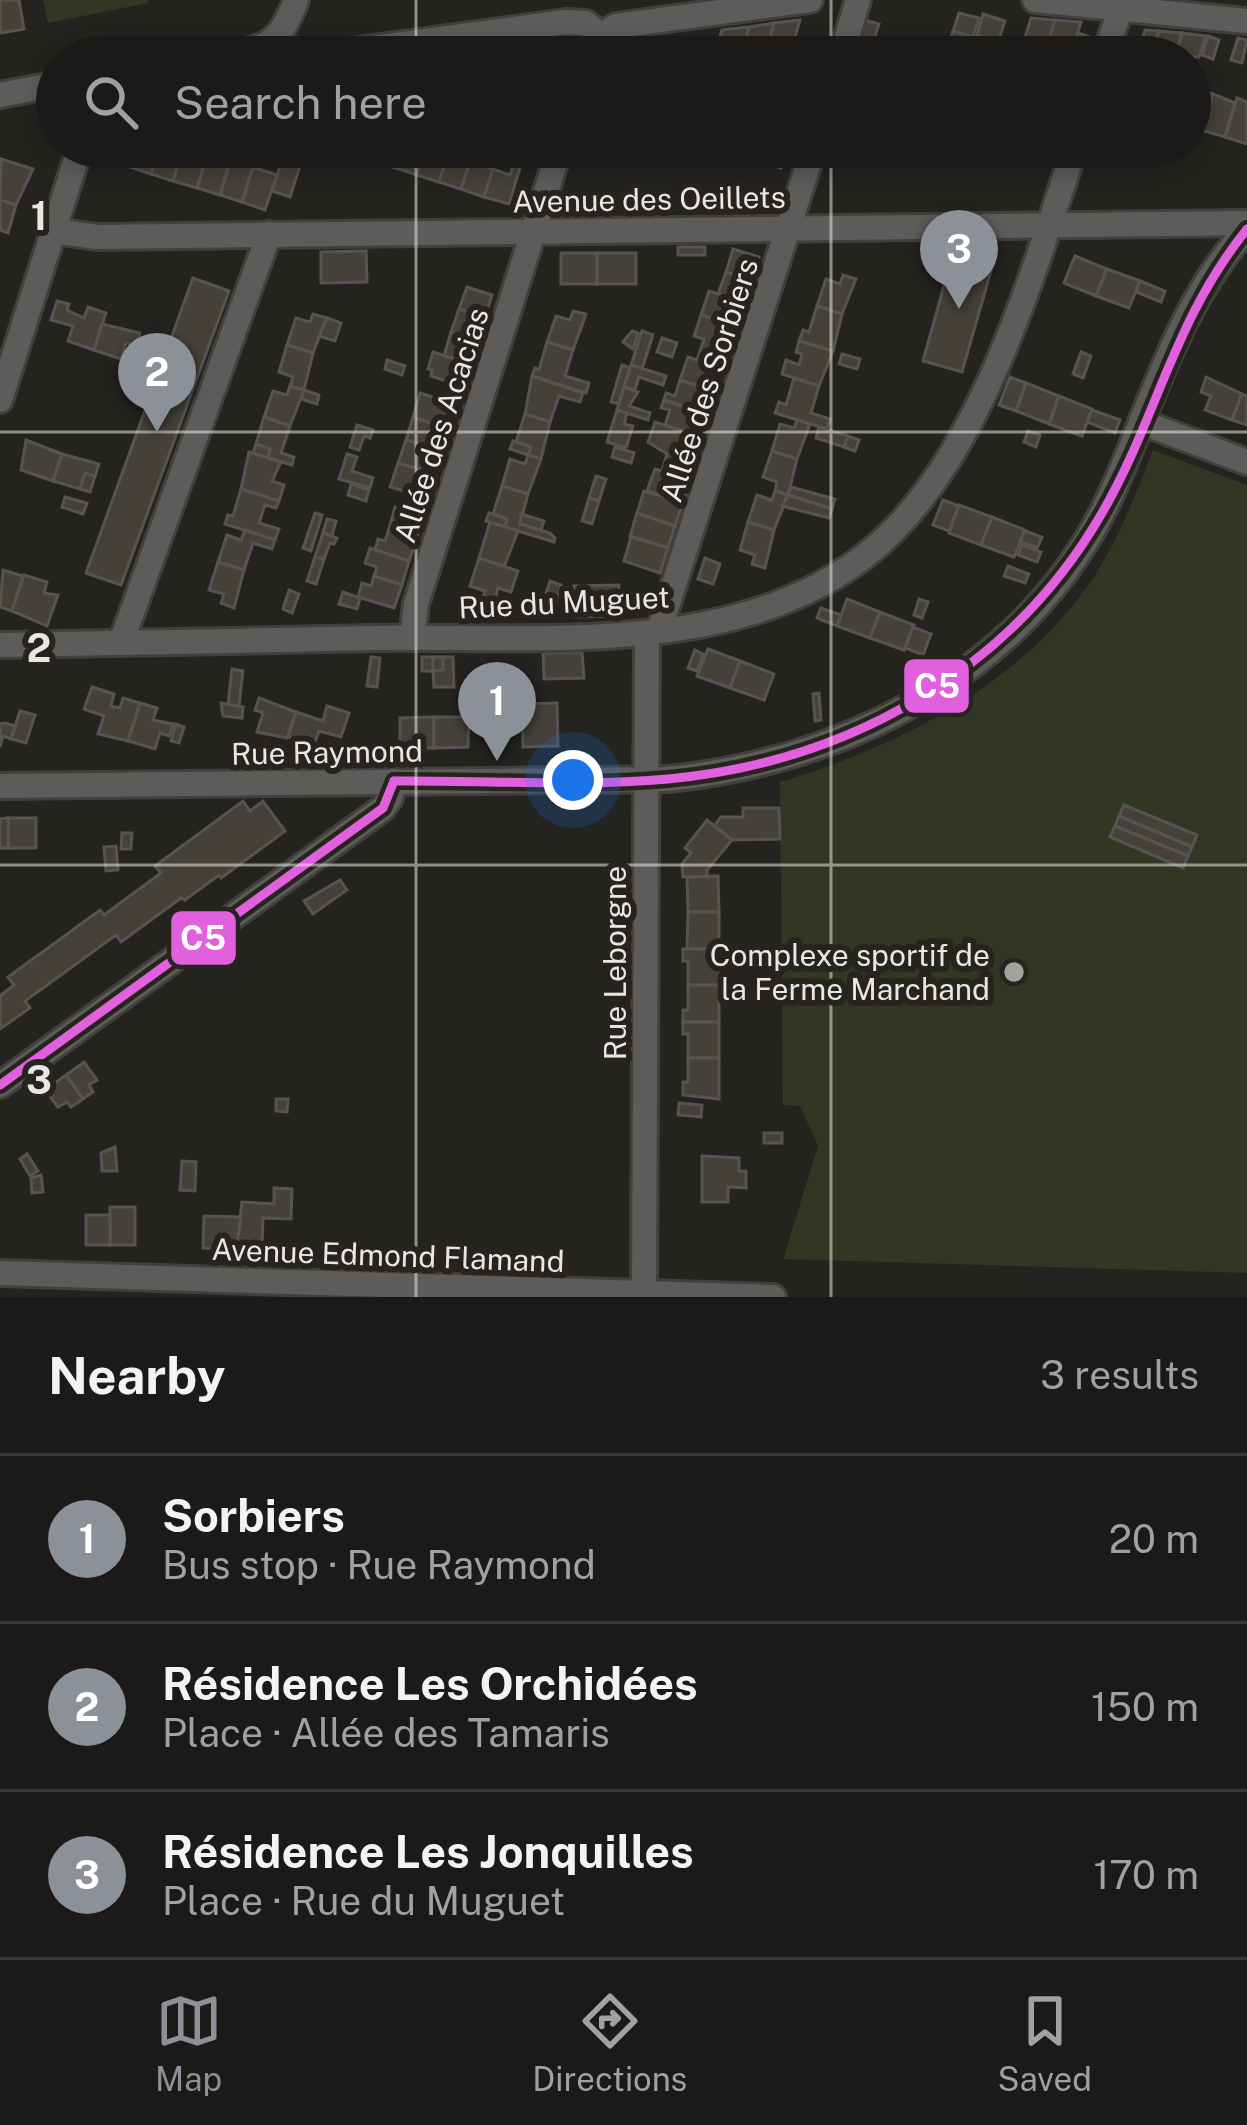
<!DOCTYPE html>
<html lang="en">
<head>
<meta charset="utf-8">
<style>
  :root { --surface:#1c1a18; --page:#292725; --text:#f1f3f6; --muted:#a0a1a2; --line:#3a3837; --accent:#8c9099 }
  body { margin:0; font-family:"Public Sans",sans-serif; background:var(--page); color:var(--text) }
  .you { position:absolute; left:573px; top:780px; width:42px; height:42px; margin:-30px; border:9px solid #fff; border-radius:50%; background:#1a73e8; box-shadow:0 0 0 18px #1a73e833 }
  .badge { display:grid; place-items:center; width:78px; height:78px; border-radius:50%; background:var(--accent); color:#fff; font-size:39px; font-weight:700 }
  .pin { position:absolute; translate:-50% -99px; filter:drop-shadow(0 3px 6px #0008) }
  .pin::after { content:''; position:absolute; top:63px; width:42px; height:36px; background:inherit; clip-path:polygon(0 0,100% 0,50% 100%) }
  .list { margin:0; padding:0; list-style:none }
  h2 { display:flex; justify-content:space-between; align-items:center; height:156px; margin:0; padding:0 48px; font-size:51px }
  h2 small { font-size:39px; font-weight:400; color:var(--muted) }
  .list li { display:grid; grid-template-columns:78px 1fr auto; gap:36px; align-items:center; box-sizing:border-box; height:168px; padding:0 48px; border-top:3px solid var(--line) }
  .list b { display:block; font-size:45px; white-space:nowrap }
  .list p { margin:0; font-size:39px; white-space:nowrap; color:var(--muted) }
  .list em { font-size:39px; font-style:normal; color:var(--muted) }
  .icon { flex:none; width:66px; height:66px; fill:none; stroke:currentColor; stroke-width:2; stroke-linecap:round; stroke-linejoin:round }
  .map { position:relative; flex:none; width:1247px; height:1297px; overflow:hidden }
  .search { position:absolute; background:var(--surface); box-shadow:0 6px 18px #0003; left:36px; right:36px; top:36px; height:132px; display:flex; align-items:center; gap:30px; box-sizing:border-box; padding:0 42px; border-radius:66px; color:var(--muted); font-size:45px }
  .sheet { height:660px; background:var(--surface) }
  nav { display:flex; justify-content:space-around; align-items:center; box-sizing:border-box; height:168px; border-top:3px solid var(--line); background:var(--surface); font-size:33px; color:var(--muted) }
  nav a { display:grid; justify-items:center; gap:6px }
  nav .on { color:var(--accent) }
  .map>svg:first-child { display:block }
  .green { fill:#313723 }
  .building { fill:#454038; stroke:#565452; stroke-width:3 }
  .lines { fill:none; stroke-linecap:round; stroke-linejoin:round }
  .minor-casing { stroke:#42403d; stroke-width:30 }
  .minor { stroke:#5d5c5a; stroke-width:24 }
  .bus-1-casing { stroke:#27241e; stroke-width:18 }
  .bus-1 { stroke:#e060de; stroke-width:9 }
  .grid { fill:none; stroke:#e9e7e3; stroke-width:3; stroke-opacity:0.55 }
  .poi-dot { fill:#a4a29f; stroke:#27241e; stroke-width:4.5 }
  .labels { text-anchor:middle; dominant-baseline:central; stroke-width:12; stroke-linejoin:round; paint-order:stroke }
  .street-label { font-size:30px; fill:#e9e7e3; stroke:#27241e }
  .poi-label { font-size:30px; fill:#e9e7e3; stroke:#27241e; text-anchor:end }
  .grid-label { font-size:39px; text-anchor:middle; font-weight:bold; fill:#e9e7e3; stroke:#27241e; stroke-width:12; stroke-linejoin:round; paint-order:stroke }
  .line-badge { stroke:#27241e; stroke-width:4.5 }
  .badge-label { font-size:33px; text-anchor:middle; font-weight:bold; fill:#fff }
</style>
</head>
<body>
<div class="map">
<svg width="1247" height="1297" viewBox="0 0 1247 1297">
  <rect width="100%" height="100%" fill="#252320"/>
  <g class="green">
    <path d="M43,0H148V3L48,23Z"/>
    <path d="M1153,450L1247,485V1273L783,1259L818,1146L800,1106L783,1105L780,782C901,746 1033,678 1100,567C1122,530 1138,489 1153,450Z"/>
  </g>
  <g class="building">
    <path d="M0,0H19L24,29L0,33Z"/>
    <path d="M959,13L979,18L973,37L953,31Z"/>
    <path d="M983,14L1005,21L998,42L977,35Z"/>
    <path d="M1031,18L1055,20L1048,43L1025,38Z"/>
    <path d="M861,19L879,24L868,57H848Z"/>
    <path d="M800,20L790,54L767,47L774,23Z"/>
    <path d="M1055,20L1081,22L1070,57H1059L1062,45L1048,43Z"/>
    <path d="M774,23L764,57L741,53L749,27Z"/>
    <path d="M749,27L741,53L717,46L722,30Z"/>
    <path d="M1145,30L1159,31L1150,57L1138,55Z"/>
    <path d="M953,31L963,34L955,57H945Z"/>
    <path d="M1159,31L1182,33L1176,55L1153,49Z"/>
    <path d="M1078,33L1096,39L1091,57H1070Z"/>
    <path d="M1182,33L1206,36L1199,57L1175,56Z"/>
    <path d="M1208,36L1219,40L1213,59L1202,55Z"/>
    <path d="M1238,38L1247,40L1242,63L1231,60Z"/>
    <path d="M680,42L691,45L687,57L676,55Z"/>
    <path d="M697,42L708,45L704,57L693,55Z"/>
    <path d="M1190,87L1213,94L1201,130L1190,126Z"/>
    <path d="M1213,94L1235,103L1225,137L1201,130Z"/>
    <path d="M1237,98L1247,102V144L1225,137Z"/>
    <path d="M134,147H159L151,174L127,166Z"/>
    <path d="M159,147L175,152L177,147H184L173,181L151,174Z"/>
    <path d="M184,147H192L188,156L205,162L197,188L173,181Z"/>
    <path d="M235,147H241L237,162L253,167L242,202L220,195Z"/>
    <path d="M286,147H306L290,197L272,191Z"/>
    <path d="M350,147H375L371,160L348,153Z"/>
    <path d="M375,147H399L393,167L371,160Z"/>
    <path d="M399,147H426L417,175L393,167Z"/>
    <path d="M426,147L448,155L439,182L417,175Z"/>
    <path d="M450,147L473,153L461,189L439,182Z"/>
    <path d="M475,147L480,149L476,163L493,169L484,197L461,189Z"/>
    <path d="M736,147H761L756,160L734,153Z"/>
    <path d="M761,147H788L781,168L756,160Z"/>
    <path d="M788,147H808L802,168L783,163Z"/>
    <path d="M991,147H1016L1013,156Z"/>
    <path d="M1016,147H1042L1037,163L1013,156Z"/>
    <path d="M224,157L230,160L220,195L197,188L205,162L221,167Z"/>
    <path d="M1,159L33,169L16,205L0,200Z"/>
    <path d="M513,165L520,168L509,204L484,197L493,169L510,175Z"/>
    <path d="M253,167L277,175L265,210L242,202Z"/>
    <path d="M0,200L16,205L8,233L0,230Z"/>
    <path d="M955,246L995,257L962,372L923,361Z"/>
    <path d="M705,247V255H678V247Z"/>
    <path d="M733,249L759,257L752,280L726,272Z"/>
    <path d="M366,251L367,282L321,283V252Z"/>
    <rect x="561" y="253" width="36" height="31"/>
    <rect x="597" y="253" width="39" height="31"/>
    <path d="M1075,256L1107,269L1096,296L1064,283Z"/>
    <path d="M1107,269L1140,281L1129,308L1096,296Z"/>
    <path d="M726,272L752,280L745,303L718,294Z"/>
    <path d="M843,275L856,279L842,314L817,306L826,279L840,284Z"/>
    <path d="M193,278L229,291L121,585L86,573Z"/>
    <path d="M1140,281L1165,291L1161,302L1136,292Z"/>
    <path d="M467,287L492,295L485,318L459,309Z"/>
    <path d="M709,291L745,303L737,326L701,315Z"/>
    <path d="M57,301L69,304L67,310L84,318L88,307L106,313L94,350L68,341L73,326L51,320Z"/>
    <path d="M817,306L842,314L833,351L799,341L803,330L809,332Z"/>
    <path d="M459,309L485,318L478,341L451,332Z"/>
    <path d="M573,311L586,314L573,350L547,342L556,316L570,320Z"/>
    <path d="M313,314L327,318L313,353L287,345L296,318L310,322Z"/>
    <path d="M701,315L737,326L724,359L700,351L704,339L694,336Z"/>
    <path d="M327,318L341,323L335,341L319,336Z"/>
    <path d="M102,324L140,333L136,346L126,343L121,359L94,350Z"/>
    <path d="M632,331L638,333L633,349L623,342Z"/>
    <path d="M642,331L653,335L642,369L631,365Z"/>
    <path d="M451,332L478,341L471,364L444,356Z"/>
    <path d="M662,338L677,343L672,357L657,352Z"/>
    <path d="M799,341L833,351L819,386L782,374L786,360L799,365L802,354L796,352Z"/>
    <path d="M547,342L573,350L565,376L589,383L586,393L532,376L535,368L539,370Z"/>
    <path d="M287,345L313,353L304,390L290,386L293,377L279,372Z"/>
    <path d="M700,351L724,359L721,367L715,365L707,389L680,380L688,357L697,360Z"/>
    <path d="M433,352L471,364L464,387L431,376L432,370L428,369Z"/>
    <path d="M1081,352L1091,356L1083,378L1073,374Z"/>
    <path d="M842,354L860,359L857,369L839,364Z"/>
    <path d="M387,360L405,366L402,375L385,369Z"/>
    <path d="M622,365L630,368L619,404L611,402Z"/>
    <path d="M631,365L666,376L663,385L639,377L635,390L624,387Z"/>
    <path d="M532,376L583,393L580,402L559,396L550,422L525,414Z"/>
    <path d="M1010,377L1026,383L1016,411L999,405Z"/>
    <path d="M1206,377L1242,394L1232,420L1205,410L1211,396L1201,392Z"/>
    <path d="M794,378L819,386L811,413L830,419L827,429L775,413L779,402L786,405Z"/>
    <path d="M680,380L707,389L700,412L664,400L666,393L675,396Z"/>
    <path d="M1026,383L1059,396L1049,424L1016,411Z"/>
    <path d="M290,386L304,390L290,426L264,417L273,391L287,395Z"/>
    <path d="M624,387L638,392L629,406L650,413L648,420L617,410Z"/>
    <path d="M304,390L319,395L317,404L301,399Z"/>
    <path d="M420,393L448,402L440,426L413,417Z"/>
    <path d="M1242,394L1247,396V425L1232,420Z"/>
    <path d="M1059,396L1092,409L1082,436L1049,424Z"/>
    <path d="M664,400L700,412L692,434L665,425L670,410L661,408Z"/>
    <path d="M617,410L627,413L624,424L633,426L626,448L607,442Z"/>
    <path d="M1092,410L1120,420L1115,433L1087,422Z"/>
    <path d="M525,414L550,422L541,459L528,455L531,447L516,442Z"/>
    <path d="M264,417L290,426L281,453L294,457L292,465L268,458L270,449L256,444Z"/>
    <path d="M413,417L440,426L433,448L406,440Z"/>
    <path d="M797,420L810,424L797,459L772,451L780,424L794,428Z"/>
    <path d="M655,422L692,434L685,459L695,462L693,471L665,461L667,454L648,442Z"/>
    <path d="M357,425L373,430L370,438L364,436L359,450L350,447Z"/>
    <path d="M819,427L848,436L844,447L816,438Z"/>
    <path d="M1028,431L1040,435L1036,447L1024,442Z"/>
    <path d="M848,436L859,440L855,451L844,447Z"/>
    <path d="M26,440L62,454L53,481L21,470Z"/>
    <path d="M406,440L433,448L426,471L398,463Z"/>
    <path d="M513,441L531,447L528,455L510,449Z"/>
    <path d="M256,444L270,449L268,458L253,453Z"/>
    <path d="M615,447L634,453L631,463L612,457Z"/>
    <path d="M772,451L797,459L788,495L775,491L777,482L763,477Z"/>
    <path d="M249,452L281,462L272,481L284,485L279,501L241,489Z"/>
    <path d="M62,454L99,464L95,476L85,473L80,489L53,481Z"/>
    <path d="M347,454L357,457L352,471L373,478L370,488L339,479Z"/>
    <path d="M528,455L541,459L528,494L502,486L510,459L525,464Z"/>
    <path d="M665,461L693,471L683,502L647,491L655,469L662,471Z"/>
    <path d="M398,463L426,471L418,495L390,487Z"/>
    <path d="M85,473L95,476L90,492L80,489Z"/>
    <path d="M596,476L606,479L599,501L589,498Z"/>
    <path d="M351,484L369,490L366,501L348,495Z"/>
    <path d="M502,486L528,494L520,524L550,533L555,538L554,542L505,527L507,519L493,514Z"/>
    <path d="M791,487L835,499L832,509L788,495Z"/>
    <path d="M241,489L279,501L276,508L265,505L259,523L279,529L275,540L225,524L228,515L233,516Z"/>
    <path d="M644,491L683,502L675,526L637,513Z"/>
    <path d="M775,491L788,495L774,530L748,522L757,495L772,500Z"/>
    <path d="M788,495L832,509L829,518L782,506Z"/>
    <path d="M65,497L87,503L83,514L62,507Z"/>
    <path d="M589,498L599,501L592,524L582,521Z"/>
    <path d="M943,500L959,506L949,531L933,525Z"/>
    <path d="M959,505L992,517L981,545L949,533Z"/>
    <path d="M395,507L423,517L417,538L389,529Z"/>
    <path d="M315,513L322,515L311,551L303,548Z"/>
    <path d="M489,513L507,519L505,527L486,521Z"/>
    <path d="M637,513L675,526L668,548L630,536Z"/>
    <path d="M521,514L544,521L541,530L520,524Z"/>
    <path d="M992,517L1025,530L1014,557L981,545Z"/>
    <path d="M327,519L336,521L332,536L323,533Z"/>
    <path d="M490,522L518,531L504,567L479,558Z"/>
    <path d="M748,522L774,530L765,568L752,564L755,555L740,550Z"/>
    <path d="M389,529L417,538L409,561L375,550L378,539L385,541Z"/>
    <path d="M245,530L275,540L272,549L253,543L244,570L218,562L227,535L241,540Z"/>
    <path d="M1025,531L1042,537L1037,548L1020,541Z"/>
    <path d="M323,533L337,538L334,544L330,543L324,559L315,557Z"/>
    <path d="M631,537L668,548L660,573L624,561Z"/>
    <path d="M1022,545L1041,552L1037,562L1018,555Z"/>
    <path d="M370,548L409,561L402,585L374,576L377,567L365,563Z"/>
    <path d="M315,557L324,559L316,584L307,581Z"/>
    <path d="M479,558L518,571L511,592L498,588L494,604L482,600L485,591L470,586Z"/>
    <path d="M705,558L720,564L713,584L698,579Z"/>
    <path d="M218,562L244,570L234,608L221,603L224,594L209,590Z"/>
    <path d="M1008,566L1029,574L1025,583L1004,576Z"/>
    <path d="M3,570L23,576L12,611L0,607Z"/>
    <path d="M24,575L47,582L44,593L58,595L47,626L12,611Z"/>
    <path d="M374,576L402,585L394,608L358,597L362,583L371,586Z"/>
    <path d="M550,581L561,585L552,615L539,614Z"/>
    <path d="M619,585V616L574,617V586Z"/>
    <path d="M289,590L299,594L292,613L283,609Z"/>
    <path d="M343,592L360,598L357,609L339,604Z"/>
    <path d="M847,599L880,612L870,638L837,626Z"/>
    <path d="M919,599L928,602L922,618L914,615Z"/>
    <path d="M821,608L841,615L837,626L817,618Z"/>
    <path d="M880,612L914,625L904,650L870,638Z"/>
    <path d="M913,627L931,634L923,655L905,648Z"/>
    <path d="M708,649L740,661L730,688L697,676Z"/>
    <path d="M695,650L703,654L697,671L688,668Z"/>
    <path d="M582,652L584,678L544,679L543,653Z"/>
    <path d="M371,657L380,658L377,687L367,686Z"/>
    <rect x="422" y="657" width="11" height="14"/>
    <path d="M433,657H443V670L433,671Z"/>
    <path d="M443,657H453L454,687H434L433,671L443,670Z"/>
    <path d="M740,661L774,674L764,700L730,688Z"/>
    <path d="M232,669L243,671L239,706L228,704Z"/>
    <path d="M92,687L114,694L111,706L120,708L123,698L140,703L128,741L98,734L104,716L84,709Z"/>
    <path d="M819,693L821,720L815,721L813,694Z"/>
    <path d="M259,698L296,712L287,738L257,732L263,713L255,710Z"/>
    <path d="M140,703L157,708L153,720L173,724L169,736L160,733L155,749L128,741Z"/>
    <path d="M221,703L243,707L242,718L223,716Z"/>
    <path d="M557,703L558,746L523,747L522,704Z"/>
    <path d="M327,706L349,713L341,737L319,731L314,745L288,737L296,712L323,721Z"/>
    <path d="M20,711L35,715L26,743L11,739Z"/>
    <path d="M434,717V748H400V718Z"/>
    <path d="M434,717H469L468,747L434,748Z"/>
    <path d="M5,723L15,726L11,739L3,736L0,747V724Z"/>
    <path d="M176,724L184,727L179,743L171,741Z"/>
    <path d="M243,801L250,811L263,801L285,831L221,878L219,875L185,900L181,898L121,942L116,935L25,1001L30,1008L0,1029V996L14,985L8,977L100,910L104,915L161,873L155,866Z"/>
    <path d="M1124,805L1197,835L1192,847L1119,816Z"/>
    <path d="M743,808H779L780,839L732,840L714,826L721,817H743Z"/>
    <path d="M1119,816L1192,847L1188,856L1115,826Z"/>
    <rect x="8" y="818" width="28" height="30"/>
    <path d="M8,818V848H0V819Z"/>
    <path d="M707,820L732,840L707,870V877H683L682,864L691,853L685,848Z"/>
    <path d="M1115,826L1188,856L1183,868L1110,837Z"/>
    <path d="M122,833H132L131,849H121Z"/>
    <path d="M116,846L118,870L106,871L104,847Z"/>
    <path d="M718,876L719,912H688L687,877Z"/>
    <path d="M340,880L347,890L313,914L304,901Z"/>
    <path d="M688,912H719V949H687Z"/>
    <path d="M683,949H719V985H688V961H683Z"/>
    <path d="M688,985H719V1022H683V1010H688Z"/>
    <path d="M683,1022H719V1058H688V1034H683Z"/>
    <path d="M688,1058H719V1099L683,1095V1082H688Z"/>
    <path d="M84,1062L97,1080L89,1085L93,1092L83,1099L66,1075Z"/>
    <path d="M66,1075L83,1099L71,1107L67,1102L58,1107L45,1090Z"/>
    <path d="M276,1099H288L287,1112L276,1111Z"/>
    <path d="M679,1103L702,1105L701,1117L678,1115Z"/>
    <rect x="764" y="1133" width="18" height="10"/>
    <path d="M115,1147L117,1171H102L101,1153Z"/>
    <path d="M27,1154L38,1171L30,1176L20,1159Z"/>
    <path d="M702,1156L739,1158V1171H746V1188L728,1187V1202H702Z"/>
    <path d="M182,1161L196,1162L195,1191L180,1190Z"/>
    <path d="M41,1175L43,1192L32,1193L31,1178Z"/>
    <path d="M274,1188L292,1189L291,1219L263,1218L262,1249H236L242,1202L274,1204Z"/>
    <rect x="110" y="1207" width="25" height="38"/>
    <rect x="86" y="1215" width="24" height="30"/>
    <path d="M204,1216L241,1217L236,1249L203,1248Z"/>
  </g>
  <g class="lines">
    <defs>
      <g id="minor">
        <path d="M1035,0L1247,21"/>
        <path d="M277,39L289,49L321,55L566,22L586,23L600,35"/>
        <path d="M210,57C259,49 278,51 296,0"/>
        <path d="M587,57L596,39L616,26L810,0"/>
        <path d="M841,57L858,0"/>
        <path d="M1104,57L1121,7"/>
        <path d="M0,95L57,84"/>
        <path d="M54,231L97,237L1247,223"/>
        <path d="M0,400L80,147"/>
        <path d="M1141,422L1247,462"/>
        <path d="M659,631L814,147"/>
        <path d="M412,638L416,604L560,147"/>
        <path d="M121,643L269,234"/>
        <path d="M0,645C124,643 249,641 373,638C542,635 764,662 893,531C986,437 1034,270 1075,147"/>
        <path d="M0,786L668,779C854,760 1036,665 1114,488C1153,400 1180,302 1247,229"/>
        <path d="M0,1085L383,808L390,798L394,781"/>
        <path d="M0,1273L773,1297"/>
        <path d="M644,1297L647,633"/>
      </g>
    </defs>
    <use href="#minor" class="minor-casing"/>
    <use href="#minor" class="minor"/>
    <defs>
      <g id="bus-1">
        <path d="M394,781C485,780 578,787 668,779C848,762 1011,671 1102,513C1158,416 1173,321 1247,229"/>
        <path d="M0,1085L383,808L394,781"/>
      </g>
    </defs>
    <use href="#bus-1" class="bus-1-casing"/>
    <use href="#bus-1" class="bus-1"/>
  </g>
  <path class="grid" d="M416,0V57M831,0V57M416,147V1297M831,147V1297M0,432H1247M0,865H1247"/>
  <circle class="poi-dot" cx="1014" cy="972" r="12"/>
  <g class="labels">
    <g class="street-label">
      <text transform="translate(649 199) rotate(-1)">Avenue des Oeillets</text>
      <text transform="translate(709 380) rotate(-72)">Allée des Sorbiers</text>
      <text transform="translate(441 425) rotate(-72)">Allée des Acacias</text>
      <text transform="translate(564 602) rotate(-3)">Rue du Muguet</text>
      <text transform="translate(327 752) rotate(-1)">Rue Raymond</text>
      <text transform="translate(615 963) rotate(-90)">Rue Leborgne</text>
      <text transform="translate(388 1255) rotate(2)">Avenue Edmond Flamand</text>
    </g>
    <g class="poi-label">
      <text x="990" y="955">Complexe sportif de<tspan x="990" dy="34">la Ferme Marchand</tspan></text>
    </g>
  </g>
  <g class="grid-label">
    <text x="39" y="230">1</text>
    <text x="39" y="662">2</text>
    <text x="39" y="1094">3</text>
  </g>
  <g class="line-badge">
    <rect x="902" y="657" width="69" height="58" rx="12" fill="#e060de"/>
    <rect x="169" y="909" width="69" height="58" rx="12" fill="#e060de"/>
  </g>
  <g class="badge-label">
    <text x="937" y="698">C5</text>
    <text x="203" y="950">C5</text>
  </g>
</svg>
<div class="you"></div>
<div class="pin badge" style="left:497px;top:761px">1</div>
<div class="pin badge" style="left:157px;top:432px">2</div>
<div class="pin badge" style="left:959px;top:309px">3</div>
<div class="search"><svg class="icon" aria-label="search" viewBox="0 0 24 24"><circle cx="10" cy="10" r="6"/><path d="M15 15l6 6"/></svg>Search here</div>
</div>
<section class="sheet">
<h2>Nearby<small>3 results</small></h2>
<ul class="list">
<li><span class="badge">1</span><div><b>Sorbiers</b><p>Bus stop · Rue Raymond</p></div><em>20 m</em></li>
<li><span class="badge">2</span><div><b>Résidence Les Orchidées</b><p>Place · Allée des Tamaris</p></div><em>150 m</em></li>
<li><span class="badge">3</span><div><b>Résidence Les Jonquilles</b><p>Place · Rue du Muguet</p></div><em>170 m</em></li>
</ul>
</section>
<nav>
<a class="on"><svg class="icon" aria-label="map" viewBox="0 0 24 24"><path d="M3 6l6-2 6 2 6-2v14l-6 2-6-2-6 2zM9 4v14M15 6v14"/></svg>Map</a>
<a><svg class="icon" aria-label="directions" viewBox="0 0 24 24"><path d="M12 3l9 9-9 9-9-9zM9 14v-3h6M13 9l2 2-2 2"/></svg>Directions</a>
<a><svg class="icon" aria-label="saved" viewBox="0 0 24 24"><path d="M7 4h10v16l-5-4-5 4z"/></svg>Saved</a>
</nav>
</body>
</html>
